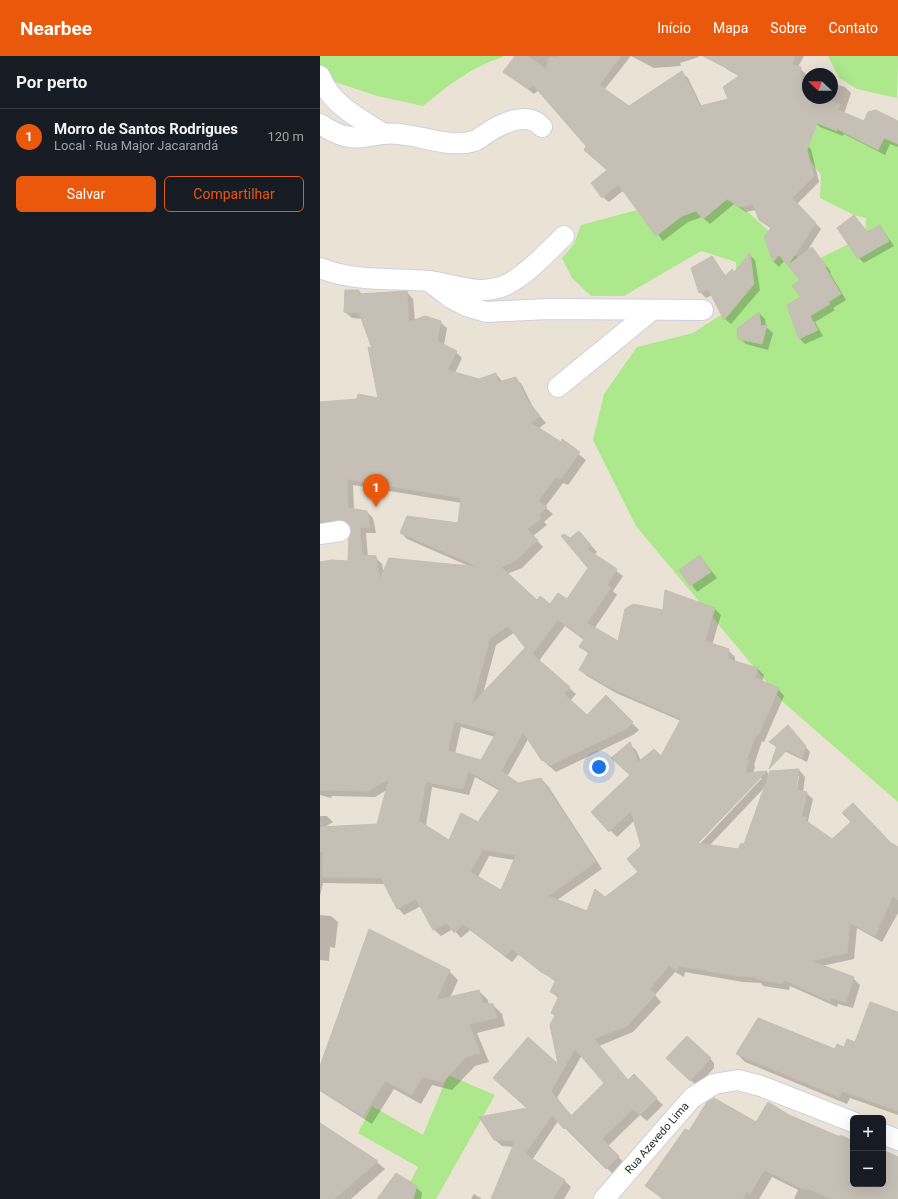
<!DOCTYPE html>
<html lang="pt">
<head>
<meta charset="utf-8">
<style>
  :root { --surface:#171b24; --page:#242831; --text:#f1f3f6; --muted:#9ea1a6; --line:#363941; --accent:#ea580c }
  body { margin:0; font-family:Roboto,sans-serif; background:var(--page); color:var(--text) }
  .controls { position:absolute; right:12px; bottom:12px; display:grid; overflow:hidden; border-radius:6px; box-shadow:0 4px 16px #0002 }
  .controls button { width:36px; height:36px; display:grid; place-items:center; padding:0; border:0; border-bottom:1px solid var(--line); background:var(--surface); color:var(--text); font:20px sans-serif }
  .compass { position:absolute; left:482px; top:12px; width:36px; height:36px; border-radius:50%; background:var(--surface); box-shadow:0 4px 16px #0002; rotate:292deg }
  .you { position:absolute; left:279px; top:711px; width:14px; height:14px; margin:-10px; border:3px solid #fff; border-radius:50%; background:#1a73e8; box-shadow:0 0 0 6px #1a73e833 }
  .badge { display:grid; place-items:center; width:26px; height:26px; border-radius:50%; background:var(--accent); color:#fff; font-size:13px; font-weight:700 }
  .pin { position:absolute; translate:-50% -33px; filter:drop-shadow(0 1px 2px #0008) }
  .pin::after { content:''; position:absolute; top:21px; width:14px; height:12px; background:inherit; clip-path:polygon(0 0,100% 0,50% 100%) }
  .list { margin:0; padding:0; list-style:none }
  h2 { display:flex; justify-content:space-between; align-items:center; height:52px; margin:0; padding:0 16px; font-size:17px }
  h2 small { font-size:13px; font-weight:400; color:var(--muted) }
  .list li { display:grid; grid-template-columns:26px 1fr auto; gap:12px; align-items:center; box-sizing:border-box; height:56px; padding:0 16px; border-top:1px solid var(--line) }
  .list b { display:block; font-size:15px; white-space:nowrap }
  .list p { margin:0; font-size:13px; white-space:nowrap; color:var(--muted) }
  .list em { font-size:13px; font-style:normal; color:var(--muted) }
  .actions { display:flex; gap:8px; padding:12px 16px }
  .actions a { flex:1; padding:9px 0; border:1px solid var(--accent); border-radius:6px; text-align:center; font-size:14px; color:var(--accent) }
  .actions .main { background:var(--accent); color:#fff }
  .map { position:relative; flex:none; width:578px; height:1143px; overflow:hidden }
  header { display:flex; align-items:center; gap:24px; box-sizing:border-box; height:56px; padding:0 20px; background:var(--accent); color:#fff }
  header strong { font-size:19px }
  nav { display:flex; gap:22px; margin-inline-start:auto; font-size:14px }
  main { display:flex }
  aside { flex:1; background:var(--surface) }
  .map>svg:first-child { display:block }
  .green { fill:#ade88c }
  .shadow { fill:#0003; fill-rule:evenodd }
  .building { fill:#c6bfb6; stroke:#c6beb0; fill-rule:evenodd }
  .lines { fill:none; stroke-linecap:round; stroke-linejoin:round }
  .minor-casing { stroke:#cbd0e2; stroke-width:22 }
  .minor { stroke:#fff; stroke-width:20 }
  .labels { text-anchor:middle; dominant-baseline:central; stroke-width:4; stroke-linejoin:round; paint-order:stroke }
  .street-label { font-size:11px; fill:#272727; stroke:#fff }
</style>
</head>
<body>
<header>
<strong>Nearbee</strong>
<nav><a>Início</a><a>Mapa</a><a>Sobre</a><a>Contato</a></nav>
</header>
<main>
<aside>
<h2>Por perto<small></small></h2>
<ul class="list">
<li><span class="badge">1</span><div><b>Morro de Santos Rodrigues</b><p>Local · Rua Major Jacarandá</p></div><em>120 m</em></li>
</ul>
<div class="actions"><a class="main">Salvar</a><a>Compartilhar</a></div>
</aside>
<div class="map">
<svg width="578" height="1143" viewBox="0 0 578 1143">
  <rect width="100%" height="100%" fill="#ebe2d6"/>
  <g class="green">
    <path d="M0,0H182L183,1C149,12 131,28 103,50L57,40L0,21Z"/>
    <path d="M508,0H578L577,42L537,33L519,22Z"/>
    <path d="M499,62L578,71V746L464,647L316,470L273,384L284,338L317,291L373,277L416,249V206L381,195L304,240H271L252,222L242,202L254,188L261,169L369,140L392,128L429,157L486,209L545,180L546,162L534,159L500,142L501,119L488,102L469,113Z"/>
    <path d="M128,1019L175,1039L116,1143H81L98,1111L38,1077L52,1050L103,1079Z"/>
  </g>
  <g class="shadow">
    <path d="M196,0H311L284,34L309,52L362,17L368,22L382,51L409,43L419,20L408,14L402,9L405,0H484L478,11L486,18L485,87L491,93L499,126L477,148L501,173L486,197L497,198L511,216L510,217L526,244L513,252L515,254L495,266L503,280L485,288L480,283L481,224L465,204L459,211L454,206L445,180L452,173L440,163L436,154L426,156L414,148L390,168L382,161L368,166L343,185L304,134L289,146L283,141L288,114L219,34L214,38L185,16Z"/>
    <path d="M311,0H378L379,1L360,7L361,10L334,12Z"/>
    <path d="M512,27L525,31L531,37L524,58L544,66H578V91L570,88L565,99L524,78L523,80L500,71L494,65L502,42H512Z"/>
    <path d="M560,170L574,190L544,207L539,202L547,177Z"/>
    <path d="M430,199L435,204L440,234L411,268L405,263L392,239L386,242L380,236L392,202L406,220L414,217Z"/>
    <path d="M39,235L42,238L87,236L93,243L95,265L120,266L127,272L124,289L136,296L142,302L135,317L159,324L176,318L182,325L196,322L202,329L214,353L226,367L218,373L241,387L242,385L266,404L248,429L243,427L225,451L233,458L224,466L227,469L213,480L223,491L202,512L187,518L217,546L230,549L247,545L269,512L250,483H265L277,496L274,499L303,520L293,535L297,539L274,573L299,587L344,555L394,552L401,559L392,589L408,594L415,601V606L437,612L444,619L442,626L458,633L464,640L444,686L442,685L434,709L435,711L433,717L447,716L449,719L479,714L485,721L483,736L486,737L493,743L488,765L492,770L513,784L571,788L578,793V857L562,886L537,872L534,903L502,910L533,922L540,929L533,952L518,948L517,951L470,930L469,934L443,930L441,927L423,926L365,916L364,921L355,916L335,939L341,946L313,976L279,990L308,1025L314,1020L343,1049L327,1065L320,1059L288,1090L304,1107L293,1118L238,1065L212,1104L245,1125L251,1131L244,1143H195L194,1091L182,1090L175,1084L209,1053L239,1010L235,960L232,957L239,943L231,935L236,926L199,898L192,906L150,874L141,882L133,873L121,880L114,874L101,850L84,859L78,852L65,828L3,827L0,840V760H7L13,766L3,772L58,769L67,734L55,741L12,740L11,742L0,739V506H29L32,474L31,471L25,470L0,475V347L59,343L54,293L42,263L32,262L25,256ZM33,429L142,447L138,468L81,477L87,483L151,511L64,517L62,508L55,501H48L46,477H56L53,462L46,455L34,454ZM245,570L264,584L260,591L269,598L260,614L267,620L296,637L361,665L341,701L321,705L316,694L309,688L311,719L272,756L297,781L315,764L322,791L319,816L267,856L237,844L282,813L228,730L221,723L198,728L187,721L208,683L222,704L236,716L313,679L319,674L286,641L267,660L250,645L256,638L219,605ZM195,576L210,598L163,638L176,589ZM141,671L175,681L161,705L135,698ZM477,720H479L476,739L474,738ZM155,721L180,735L159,767L129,785L106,770L112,731L149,739ZM439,722H442L376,792L374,790ZM446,730L425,789L419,794L389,790ZM169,800L195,804L181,835L158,821ZM262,999L286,1027L252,1060L237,1042Z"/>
    <path d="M439,257L445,263L446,271L453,277L448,294L426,288L419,282Z"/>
    <path d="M380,500L397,522L377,536L360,514Z"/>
    <path d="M473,676L490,696L487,706L456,691L451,686Z"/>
    <path d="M0,859L11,860L18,866L15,892L10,891L9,905L0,904Z"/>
    <path d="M129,915L138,924L130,942L159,935L168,944L169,949H173L182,958L185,970L157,977L169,1006L155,1010L132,1034L112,1029L101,1048L74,1033L52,1068L0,1035V1013Z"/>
    <path d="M578,957V1059L530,1042L527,1048L425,1006L417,998L516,995L525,992L536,988Z"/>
    <path d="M388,1000L394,1007V1012L377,1030L347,1002Z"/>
    <path d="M468,1060L520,1082L533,1086V1128H563V1095L578,1102V1143H474L478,1134L452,1121L439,1143H342L327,1130L369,1077L436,1068Z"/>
    <path d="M0,1069L57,1106L65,1113L31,1143H0Z"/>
    <path d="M96,1131L102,1137L101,1143H66Z"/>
    <path d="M154,1138L162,1143H151Z"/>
  </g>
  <g class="building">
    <path d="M195,0H207L226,13L229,1L237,2L238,0H301L279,29L309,50L362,15L380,50L408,43L403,31L420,19L383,0H475L472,8L481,11L480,35L488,38V42H501L520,48L518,54L544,65L548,56L556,54L578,65V88L564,82L558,94L517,73V75L497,67L487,94L494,120L472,142L496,167L468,209L492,191L506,210L505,211L521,238L508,246L510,248L490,260L498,274L479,283L467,249L481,241L472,230L480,224L459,199L453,206L444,180L451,172L439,164L433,148L420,151L407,143L383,163L376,155L362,160L336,180L298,128L282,142L271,127L287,114L264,94L266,90L213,29L208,33L183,16Z"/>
    <path d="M534,159L547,176L560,169L569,185L538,203L517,172Z"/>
    <path d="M430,197L434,228L404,264L388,233L379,237L371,212L392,200L405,220L412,213L414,216Z"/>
    <path d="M25,234H39V238L87,235L89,266L105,260L121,265L117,285L137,295L127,314L159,323L176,317L178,326L196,321L208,345L220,360L211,367L241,386L242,383L260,396L241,423L236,421L218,445L227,451L219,459L221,463L207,473L218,484L195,505L181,511L217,544L220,540L230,548L238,537L247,543L268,512L241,480L244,478L250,482L259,475L271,489L267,493L297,513L287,529L291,532L267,567L298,585L305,553L313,548L343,554L345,534L395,552L385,585L409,593L408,603L438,612L435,622L459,632L438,680L436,679L426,705L429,703L425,717L447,715L378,787L418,793L421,787L424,788L450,715L479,713L476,734L487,736L482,760L487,762L485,764L512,783L531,766L522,757L533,747L570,786L578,791V844L573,840L555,880L530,867L527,897L491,905L534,921L526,946L511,942L510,945L464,924L463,928L436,923L437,921L415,920L359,910L357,915L349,910L329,933L336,938L307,970L274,983L308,1024L314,1018L337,1042L320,1059L313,1053L282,1083L299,1100L286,1113L245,1072L244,1073L232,1059L205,1098L245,1124L233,1143H171L195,1085L174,1084L159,1061L207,1052L173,1022L208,981L238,1008L230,969L235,959L231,957L239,940L230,936L236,924L221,916L192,893L185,900L143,868L134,877L127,867L113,874L96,843L77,853L61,822L2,821L3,795L0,796V771L57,768L69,723L48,735L0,734V506L12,504L28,505L29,482L31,474L29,468L24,464L0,466V346L37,343L38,338L58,342L48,291L52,292L39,257L24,256ZM27,423L141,442L138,467L87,460L80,477L159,511L69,502L60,523L56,500L42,499L40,471H50L47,455L28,452ZM238,564L264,583L259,591L269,596L259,614L289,631L361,663L341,700L334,693L318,706L310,686L291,702L310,719L271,756L289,776L311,755L321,790L307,803L318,816L285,841L275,833L267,855L228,840L276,806L221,722L198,727L181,715L203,676L222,705L223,704L229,710L306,673L313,666L286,639L267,659L244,638L250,631L212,598ZM188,570L207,594L205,592L152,648L170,582ZM134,665L176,677L161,704L128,695ZM148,715L180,733L158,766L141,757L129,784L99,765L106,726L143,733ZM163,794L196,799L181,834L150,816ZM255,993L284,1027L251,1060L231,1035Z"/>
    <path d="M439,256L441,270L447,269L442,288L418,283L417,273Z"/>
    <path d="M380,499L391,516L370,530L359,514Z"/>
    <path d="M468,669L486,690L482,702L467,694L449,713L457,690L449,686Z"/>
    <path d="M49,873L130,914L116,944L159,934L163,947L173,948L177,962L149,968L160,997L146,1001L123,1026L102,1021L92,1039L65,1025L43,1060L0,1034V1010Z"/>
    <path d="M550,946L578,956V1055L522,1035L519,1041L416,998L438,962L515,993L517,988L524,991L527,983L535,986Z"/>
    <path d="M367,980L391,1002L370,1025L346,1002Z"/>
    <path d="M394,1042L436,1066L448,1046L469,1059L520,1081V1079L533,1085V1128H563V1094L578,1101V1143H512L487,1132L486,1134L444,1114L430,1138L426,1136L423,1143H344L325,1130L365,1073L369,1075L387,1046Z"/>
    <path d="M0,1067L58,1105L14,1143H0Z"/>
    <path d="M76,1117L97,1130L93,1143H57Z"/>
  </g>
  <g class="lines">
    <defs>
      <g id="minor">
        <path d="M0,20C11,49 39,62 64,78"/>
        <path d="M0,68C9,74 19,80 30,81C44,83 51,79 63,78C90,74 128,94 154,85C158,84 161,81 164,79C180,68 207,54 222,71"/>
        <path d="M0,212C35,226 72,222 108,225C135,228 159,241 186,229C208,218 226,197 244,180"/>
        <path d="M109,225L131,242L146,250L166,256L228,253L383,254"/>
        <path d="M238,331L331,255"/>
        <path d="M0,478L20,475"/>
        <path d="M563,1078L578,1084"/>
        <path d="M284,1143L372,1042L394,1028L418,1024L441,1030L533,1066"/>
      </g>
    </defs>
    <use href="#minor" class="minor-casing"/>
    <use href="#minor" class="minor"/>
  </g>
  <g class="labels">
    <g class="street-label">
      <text transform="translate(337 1082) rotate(-49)">Rua Azevedo Lima</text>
    </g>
  </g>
</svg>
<div class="controls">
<button>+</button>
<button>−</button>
</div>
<svg class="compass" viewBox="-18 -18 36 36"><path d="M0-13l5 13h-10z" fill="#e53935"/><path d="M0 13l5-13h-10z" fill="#9ea1a6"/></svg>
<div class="you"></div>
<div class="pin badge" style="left:56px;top:451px">1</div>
</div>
</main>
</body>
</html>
